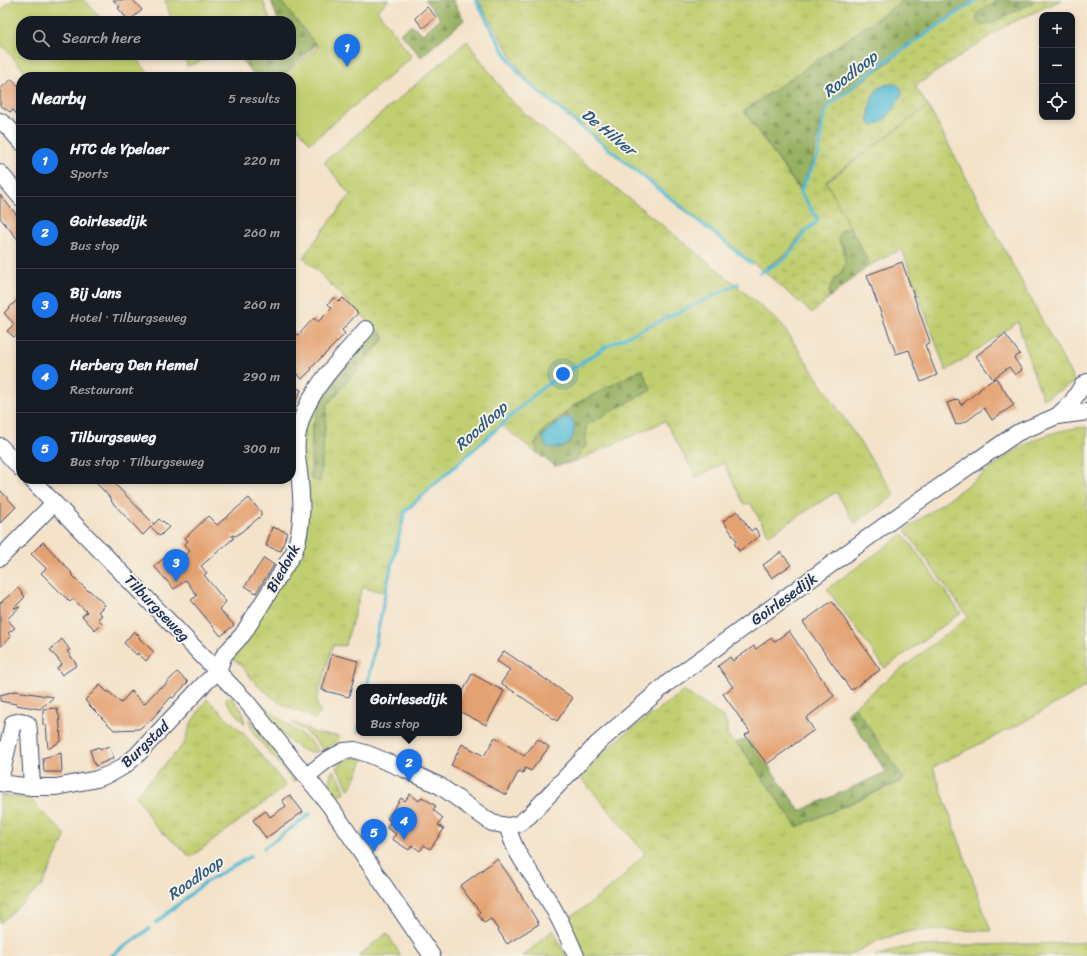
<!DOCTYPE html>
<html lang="en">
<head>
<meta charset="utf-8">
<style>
  :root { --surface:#171b24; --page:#242831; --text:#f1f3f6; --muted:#9ea1a6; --line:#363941; --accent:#1a73e8 }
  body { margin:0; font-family:Sriracha,sans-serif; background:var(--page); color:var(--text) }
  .controls { position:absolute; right:12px; top:12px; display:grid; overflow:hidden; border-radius:8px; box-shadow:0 2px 6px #0003 }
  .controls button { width:36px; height:36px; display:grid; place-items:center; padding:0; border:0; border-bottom:1px solid var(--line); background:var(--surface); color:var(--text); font:20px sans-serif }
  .you { position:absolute; left:563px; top:374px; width:14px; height:14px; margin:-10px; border:3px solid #fff; border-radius:50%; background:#1a73e8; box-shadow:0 0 0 6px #1a73e833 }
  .badge { display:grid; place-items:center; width:26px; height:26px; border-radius:50%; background:var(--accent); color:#fff; font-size:13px; font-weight:700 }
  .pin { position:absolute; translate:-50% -33px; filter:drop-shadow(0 1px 2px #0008) }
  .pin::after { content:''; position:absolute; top:21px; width:14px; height:12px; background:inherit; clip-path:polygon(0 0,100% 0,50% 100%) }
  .popup { position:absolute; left:356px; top:684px; width:106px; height:52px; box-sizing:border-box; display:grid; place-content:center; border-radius:8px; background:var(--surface); filter:drop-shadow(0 1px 3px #0005); font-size:13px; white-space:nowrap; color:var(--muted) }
  .popup b { font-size:15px; color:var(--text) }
  .popup::after { content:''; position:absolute; left:50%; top:100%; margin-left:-8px; border:8px solid transparent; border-top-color:var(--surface) }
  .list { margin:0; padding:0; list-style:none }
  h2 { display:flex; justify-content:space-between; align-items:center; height:52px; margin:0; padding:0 16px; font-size:17px }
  h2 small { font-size:13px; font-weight:400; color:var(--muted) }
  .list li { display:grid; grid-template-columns:26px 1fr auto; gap:12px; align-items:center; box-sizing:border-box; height:72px; padding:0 16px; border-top:1px solid var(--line) }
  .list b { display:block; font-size:15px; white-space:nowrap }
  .list p { margin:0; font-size:13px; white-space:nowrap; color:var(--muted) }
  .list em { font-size:13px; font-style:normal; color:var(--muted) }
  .icon { flex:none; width:22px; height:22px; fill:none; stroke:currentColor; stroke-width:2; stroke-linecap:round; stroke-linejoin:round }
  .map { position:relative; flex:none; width:1087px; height:956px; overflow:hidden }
  .search { position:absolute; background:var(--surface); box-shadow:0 2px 6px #0003; left:16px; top:16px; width:280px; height:44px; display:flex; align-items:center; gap:10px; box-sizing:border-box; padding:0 14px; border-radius:16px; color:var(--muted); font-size:15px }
  .panel { position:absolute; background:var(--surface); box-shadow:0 2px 6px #0003; left:16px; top:72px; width:280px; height:412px; border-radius:16px }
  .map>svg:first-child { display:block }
  .grass { fill:url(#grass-tufts); stroke:#6e7e66 }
  .forest { fill:url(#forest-firs); stroke:#5a7060 }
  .wetland { fill:url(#wetland-marsh); stroke:#6e7e66 }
  .garden { fill:#c1ce6f; stroke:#6e7e66 }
  .water { fill:#58bdd6; stroke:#3a769a }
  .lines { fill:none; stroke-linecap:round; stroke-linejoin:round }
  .stream { stroke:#58bdd6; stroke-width:3.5 }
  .building { fill:#e4a172 }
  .minor-casing { stroke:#3c4a6e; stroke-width:18 }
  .minor { stroke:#fff; stroke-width:16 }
  .labels { text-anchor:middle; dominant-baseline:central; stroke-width:4; stroke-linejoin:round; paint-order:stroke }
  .street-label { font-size:15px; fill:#1b2f5e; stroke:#f7f3e8 }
  .water-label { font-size:16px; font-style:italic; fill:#2d5a82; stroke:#f7f3e8 }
</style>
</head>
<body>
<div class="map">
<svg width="1087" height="956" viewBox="0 0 1087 956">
  <defs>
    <pattern id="grass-tufts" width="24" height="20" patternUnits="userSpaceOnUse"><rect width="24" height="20" fill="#c1ce6f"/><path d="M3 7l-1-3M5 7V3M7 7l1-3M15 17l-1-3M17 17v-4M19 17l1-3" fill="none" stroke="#a5b163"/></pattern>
    <pattern id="forest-firs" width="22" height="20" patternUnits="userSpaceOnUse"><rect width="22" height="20" fill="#98b162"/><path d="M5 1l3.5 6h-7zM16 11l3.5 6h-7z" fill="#7b9054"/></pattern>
    <pattern id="wetland-marsh" width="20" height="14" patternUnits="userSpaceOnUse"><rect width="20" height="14" fill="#c1ce6f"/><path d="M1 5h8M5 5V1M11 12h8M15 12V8" fill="none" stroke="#a5b163"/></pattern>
  </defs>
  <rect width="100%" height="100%" fill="#f7f3e8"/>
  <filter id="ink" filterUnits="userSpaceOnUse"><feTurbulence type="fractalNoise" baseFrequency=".025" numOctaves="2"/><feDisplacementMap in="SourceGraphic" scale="8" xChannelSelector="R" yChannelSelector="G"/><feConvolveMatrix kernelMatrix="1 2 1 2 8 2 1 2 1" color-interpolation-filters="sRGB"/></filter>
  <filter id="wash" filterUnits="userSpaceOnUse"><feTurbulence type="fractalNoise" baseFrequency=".012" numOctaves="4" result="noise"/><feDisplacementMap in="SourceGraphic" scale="16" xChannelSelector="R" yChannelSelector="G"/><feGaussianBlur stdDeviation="0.9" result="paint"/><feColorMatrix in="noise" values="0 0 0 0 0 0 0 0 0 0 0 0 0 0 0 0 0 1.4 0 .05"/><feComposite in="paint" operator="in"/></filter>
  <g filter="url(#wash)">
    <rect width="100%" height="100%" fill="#f4e2c9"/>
    <g class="grass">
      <path d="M478,0H904L744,111L818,217V220L810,227L802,232L788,253L762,270L536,90L523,75Z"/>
      <path d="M467,41L509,99L538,125L736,285L782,325L895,495L855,523L836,492L769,535L750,503L744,504L724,463L696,477L665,421L574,462L586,445V425L651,390L642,369L576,404L563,415L570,418L543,439L544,432L535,444L538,454L501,425L404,511L385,592L362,588L345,646L333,645L316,702L321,713L315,719L280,703L258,686L239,663L230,658L299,555L301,449L305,423L332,374L335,379L318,399L319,409L312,428L311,479L320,482L327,405L385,338L303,257L350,195L324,162Z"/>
      <path d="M928,106L1075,382L1043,399L1031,366L1018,322L946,371L902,249L870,265L826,182Z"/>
      <path d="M1087,427V686L1016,726L933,767L991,931L937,930L910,931L879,940L848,956H669L666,952L659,956H583L566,919L584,908L618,882L645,853L581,778L601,754L626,733L684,691L723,717L727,725V736L743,750L797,827L904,780L854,706L968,617L905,530C929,513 952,496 975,480C1013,452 1038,430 1087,427Z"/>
      <path d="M228,697H231L242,710L245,724L225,700Z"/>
      <path d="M207,699L244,734L286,786L191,857L155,826L136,795L184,744L192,721Z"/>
      <path d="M257,701L260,702L283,721L310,741L319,751C296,760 269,717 257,701Z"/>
      <path d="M249,718L296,776V779L294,782L253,733Z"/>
      <path d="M292,722L318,734L340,736L337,742L323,750L315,740Z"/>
      <path d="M352,757L364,758L351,788L348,789L343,777L336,767L345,760Z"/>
      <path d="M333,770L340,779L345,792L335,799C329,790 327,780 333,770Z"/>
      <path d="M0,795L29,798L66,835L42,886L0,923Z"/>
      <path d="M553,930L566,956H522L529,951Z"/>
      <path d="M387,933L401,956H358Z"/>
      <path d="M1087,942V956H875L902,948L916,946L1073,943Z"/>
    </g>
    <g class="forest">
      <path d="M271,0H280L316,45L280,77H255L241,59L252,55H291V21H278Z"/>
      <path d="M425,0H453L464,20L421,57L400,33L412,25L423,34L440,18Z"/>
      <path d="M904,0H974L961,8L828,107C819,121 818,138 814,154C811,167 806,178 799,189L744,111Z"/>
      <path d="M1000,0H1034L1032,3L990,24L981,26L977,22V15L981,10Z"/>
      <path d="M850,227L870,265L829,298L828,291L831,284L843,270L844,249L838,239L840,232Z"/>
      <path d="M377,329L385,337L327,405L320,482L311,479L312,428L319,409L318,399Z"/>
      <path d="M642,369L651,390L586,425V445L574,462L555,466L538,454L535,444L544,430L576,404Z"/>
      <path d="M854,706L904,779L797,827L743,750L735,743L747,739L754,745L800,811L886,772L847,714Z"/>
    </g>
    <path class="wetland" d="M974,0H1000L981,10L977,15V22L981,26L990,24L1032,3L1034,0H1062L1008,24L915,86L928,106L826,181L850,227L840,232L838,239C859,277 826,271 829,298L812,313L762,270L788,253L802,232L810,227L818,220V217L799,189C806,178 811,167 814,154C818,138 819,121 828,107L961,8Z"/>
    <g class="garden">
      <path d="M12,0H84L103,21H21V55H133L152,77H30L0,43V11Z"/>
      <path d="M165,0H263L270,21H172Z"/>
      <path d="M280,0H389L377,10L412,57L310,143L291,120V77H281L318,47Z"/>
      <path d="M184,55H219L187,66Z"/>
      <path d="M903,534L961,613L885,668L827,589Z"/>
    </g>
    <g class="water">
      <path d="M891,84L897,85L901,88L902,95C894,108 888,121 873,126L869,123C868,116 871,97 876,91C880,86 885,85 891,84Z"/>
      <path d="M565,418H570L573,420C578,439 566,452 547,447L543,439L544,434Z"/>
    </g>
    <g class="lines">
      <g class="stream">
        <path d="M476,0L503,50L519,73L529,83L573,120L751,263"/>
        <path d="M760,273L784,259L790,253L807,230L817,222V218L800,192L819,153L822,124L827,107L880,65L976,0"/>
        <path d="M367,687L386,589L405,511L542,388L609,345L738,284"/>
        <path d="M358,731L359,727"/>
        <path d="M264,848L310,814"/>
        <path d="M156,923L204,883L251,856"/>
        <path d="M111,956L149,929"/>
      </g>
    </g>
    <g id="blocks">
      <g class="building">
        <path d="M113,0H133L142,10L129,21L118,8L120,7Z"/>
        <path d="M427,7L436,17L423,28L415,18Z"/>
        <path d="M12,79L21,89V119L13,110L10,112L0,105V89Z"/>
        <path d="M0,195L21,220V243L0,218Z"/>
        <path d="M902,262L930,342L925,345L937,375L921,382L909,350L896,354L867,275Z"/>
        <path d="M21,296V331L14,337L7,331L14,324L4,313Z"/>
        <path d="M334,297L339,302L343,298L358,313L342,330L345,334L311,368L312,369L302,379L291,368V328L298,335L314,318L318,322L332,308L328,304Z"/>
        <path d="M1005,334L1020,354L1014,358L1022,370L1015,375L1009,367L993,379L976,356Z"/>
        <path d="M996,378L1014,405L992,420L984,408L967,421L956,425L947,403L958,399L961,405L981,389L980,388Z"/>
        <path d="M291,385L301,390L291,413Z"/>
        <path d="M93,479H110L154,524L153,525L159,519L162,522L163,521L169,527L160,536L151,527L143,535L111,501L112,500Z"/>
        <path d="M0,490L16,507L0,523Z"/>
        <path d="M249,498L261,512V516L236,536L232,535V537L234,538L201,566L207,573L204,575L226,602L219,609L234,625L221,636L191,600L197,596L186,580L174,589L154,566L166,557L173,565L190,551L184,545L188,541L185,538L208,516L217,525Z"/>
        <path d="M737,511L751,531L755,528L760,536L739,551L734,543L737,541L723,521Z"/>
        <path d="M272,527L287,532L281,551L266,546Z"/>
        <path d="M43,542L72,573L71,574L88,591L89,590L105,605L98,612L102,615L98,619L102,623L95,630L82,616L87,612L73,599L70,602L41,573L46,568L31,554Z"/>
        <path d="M781,552L791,565L772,578L763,565Z"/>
        <path d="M264,558L274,565L256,593L245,586Z"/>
        <path d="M18,588L25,597L14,608L20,607L7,619L15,628L8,633L11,637L0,647V603Z"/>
        <path d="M832,601L880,670L851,690L803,622Z"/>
        <path d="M134,631L140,637L139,638L154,652L146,661L138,653L137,655L124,643Z"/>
        <path d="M789,631L834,696L806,718L814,730L767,764L745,735L750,732L723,694L733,687L718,666L730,657L733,661L754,646L756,649L771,638L774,642Z"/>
        <path d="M62,639L70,650L67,651L77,665L62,675L57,668L62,664L50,650Z"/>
        <path d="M504,651L573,698L557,721L501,683L510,670L497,661Z"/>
        <path d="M332,654L358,661L349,697L322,690Z"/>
        <path d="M177,672L188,682L173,698L171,697L152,719L139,729L114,730L88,704L85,700L100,685L107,692L108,691L121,703L131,691L144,704L160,687H163Z"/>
        <path d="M472,674L504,691L486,725L459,711V699Z"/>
        <path d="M15,691H16L54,697L40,709L16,705V704L0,701V695Z"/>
        <path d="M57,708L58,714H59L61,741L48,749L46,724L43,725V709Z"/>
        <path d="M495,737L524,756L538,739L549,747L531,771L525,768L523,773L519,771L506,795L451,765L462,744L484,756Z"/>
        <path d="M109,746L114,758L95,766L90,750L99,747L100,750Z"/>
        <path d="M61,753L62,772H44L43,758Z"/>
        <path d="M410,794L419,801L422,797L436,806L433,810L443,818L438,825L444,829L430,849L424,845L420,851L412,845L409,850L392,839L396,834L387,828L391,821L387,819L401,798L405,801Z"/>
        <path d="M290,795L303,812L266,838L253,820L266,811L270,817L286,806L282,800Z"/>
        <path d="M497,859L508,874L539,924L507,944L491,919L484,923L478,914L480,912L460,886Z"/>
      </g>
    </g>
  </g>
  <g filter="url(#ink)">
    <use href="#blocks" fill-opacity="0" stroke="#3c4a6e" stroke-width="1"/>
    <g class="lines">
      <defs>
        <g id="minor">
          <path d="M0,121L7,126L21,142"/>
          <path d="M0,173L21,198"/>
          <path d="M1057,416L1072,402L1082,386L1087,382"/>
          <path d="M0,446L21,469"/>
          <path d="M31,479L246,701L330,806L432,956"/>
          <path d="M0,558L54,503"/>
          <path d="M307,776L327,760L344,751L355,750L368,754L404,769L440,786L492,823L508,826L518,824L529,816L597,744L669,682L913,505L1017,433L1057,416L1087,412"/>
          <path d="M0,781L13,723L21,721L28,724L29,731L32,787"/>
          <path d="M0,783L32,787H56L97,779L112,773L124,766L136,756L204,684L218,671L224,655L243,634L294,552C304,525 302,499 299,471C297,459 295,445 298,432C306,391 340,360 366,329"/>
          <path d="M508,826C513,852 530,871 544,893C557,913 567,934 576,956"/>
        </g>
      </defs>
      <use href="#minor" class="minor-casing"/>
      <use href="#minor" class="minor"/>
    </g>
  </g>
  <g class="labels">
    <g class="street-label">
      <text transform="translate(283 568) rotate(-61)">Biedonk</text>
      <text transform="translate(784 599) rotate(-36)">Goirlesedijk</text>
      <text transform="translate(157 608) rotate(46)">Tilburgseweg</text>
      <text transform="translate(145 744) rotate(-44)">Burgstad</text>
    </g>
    <g class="water-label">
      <text transform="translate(850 74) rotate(-38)">Roodloop</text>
      <text transform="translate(609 132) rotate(39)">De Hilver</text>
      <text transform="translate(481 426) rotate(-42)">Roodloop</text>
      <text transform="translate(195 878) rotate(-35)">Roodloop</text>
    </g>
  </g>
</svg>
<div class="controls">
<button>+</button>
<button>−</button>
<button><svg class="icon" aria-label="locate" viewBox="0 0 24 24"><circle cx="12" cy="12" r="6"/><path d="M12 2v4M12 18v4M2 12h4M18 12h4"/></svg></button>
</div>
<div class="you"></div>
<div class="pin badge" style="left:347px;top:67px">1</div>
<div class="pin badge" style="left:409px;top:782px">2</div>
<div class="popup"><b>Goirlesedijk</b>Bus stop</div>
<div class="pin badge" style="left:176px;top:582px">3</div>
<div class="pin badge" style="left:404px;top:840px">4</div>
<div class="pin badge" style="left:374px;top:852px">5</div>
<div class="search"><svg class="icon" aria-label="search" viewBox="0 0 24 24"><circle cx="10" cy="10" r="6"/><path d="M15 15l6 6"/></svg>Search here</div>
<section class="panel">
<h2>Nearby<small>5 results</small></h2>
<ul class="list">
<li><span class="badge">1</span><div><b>HTC de Ypelaer</b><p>Sports</p></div><em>220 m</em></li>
<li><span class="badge">2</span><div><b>Goirlesedijk</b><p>Bus stop</p></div><em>260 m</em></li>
<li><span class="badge">3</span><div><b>Bij Jans</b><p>Hotel · Tilburgseweg</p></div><em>260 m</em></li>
<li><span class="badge">4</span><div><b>Herberg Den Hemel</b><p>Restaurant</p></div><em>290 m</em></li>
<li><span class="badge">5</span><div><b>Tilburgseweg</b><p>Bus stop · Tilburgseweg</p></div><em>300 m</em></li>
</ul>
</section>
</div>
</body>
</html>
